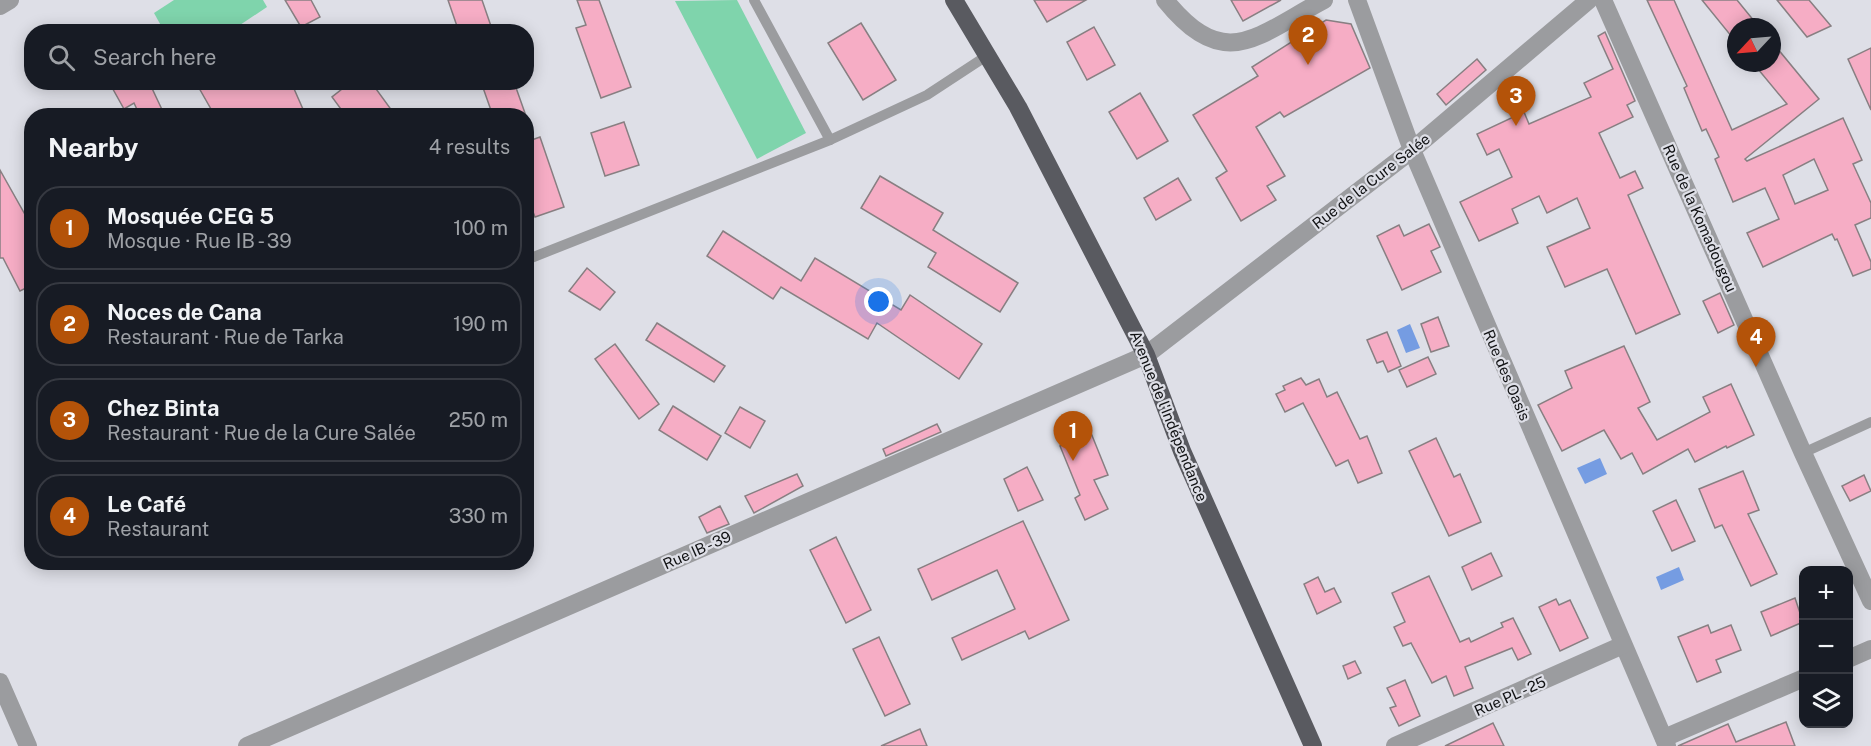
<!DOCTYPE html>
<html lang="en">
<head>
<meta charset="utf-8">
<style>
  :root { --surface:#171b24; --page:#242831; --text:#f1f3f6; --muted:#9ea1a6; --line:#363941; --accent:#b45309 }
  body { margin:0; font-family:"Public Sans",sans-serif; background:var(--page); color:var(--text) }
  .controls { position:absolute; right:18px; bottom:18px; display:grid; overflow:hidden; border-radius:12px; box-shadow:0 3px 15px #0003 }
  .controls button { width:54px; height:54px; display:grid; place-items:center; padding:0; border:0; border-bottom:2px solid var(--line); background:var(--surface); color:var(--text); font:30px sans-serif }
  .compass { position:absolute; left:1727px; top:18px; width:54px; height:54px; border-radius:50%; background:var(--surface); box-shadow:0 3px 15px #0003; rotate:244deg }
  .you { position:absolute; left:879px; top:302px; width:21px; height:21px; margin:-15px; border:4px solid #fff; border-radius:50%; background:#1a73e8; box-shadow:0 0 0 9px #1a73e833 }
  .badge { display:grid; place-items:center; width:39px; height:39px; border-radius:50%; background:var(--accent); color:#fff; font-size:20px; font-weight:700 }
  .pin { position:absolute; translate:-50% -50px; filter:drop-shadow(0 2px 3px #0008) }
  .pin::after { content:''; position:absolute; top:32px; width:21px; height:18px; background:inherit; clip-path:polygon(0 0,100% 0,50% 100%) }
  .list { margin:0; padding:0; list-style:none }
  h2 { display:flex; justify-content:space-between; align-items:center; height:78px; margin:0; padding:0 24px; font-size:26px }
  h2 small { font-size:20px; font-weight:400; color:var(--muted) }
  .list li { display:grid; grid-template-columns:39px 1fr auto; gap:18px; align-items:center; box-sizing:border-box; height:84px; margin:0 12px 12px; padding:0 12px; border:2px solid var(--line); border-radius:24px }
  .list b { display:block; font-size:22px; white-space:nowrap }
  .list p { margin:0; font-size:20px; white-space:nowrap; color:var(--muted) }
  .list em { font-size:20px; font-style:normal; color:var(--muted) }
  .icon { flex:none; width:33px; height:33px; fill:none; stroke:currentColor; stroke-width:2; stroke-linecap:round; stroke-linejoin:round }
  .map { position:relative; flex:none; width:1871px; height:746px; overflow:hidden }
  .search { position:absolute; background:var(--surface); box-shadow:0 3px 15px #0003; left:24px; top:24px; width:510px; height:66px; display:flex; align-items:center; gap:15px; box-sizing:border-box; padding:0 21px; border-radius:24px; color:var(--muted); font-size:22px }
  .panel { position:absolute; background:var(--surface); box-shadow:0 3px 15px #0003; left:24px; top:108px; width:510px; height:462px; border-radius:24px }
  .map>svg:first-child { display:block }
  .green { fill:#7fd4ac }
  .water { fill:#759ce2 }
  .building { fill:#f6adc5; stroke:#887f82; stroke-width:1.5; fill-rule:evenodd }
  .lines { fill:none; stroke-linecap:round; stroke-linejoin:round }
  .service { stroke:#9b9c9f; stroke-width:10 }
  .minor { stroke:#9b9c9f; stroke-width:18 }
  .tertiary { stroke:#9b9c9f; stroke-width:18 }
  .trunk { stroke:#595a60; stroke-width:18 }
  .labels { text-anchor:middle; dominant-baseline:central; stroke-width:4.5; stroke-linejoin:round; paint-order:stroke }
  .street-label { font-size:15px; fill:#111214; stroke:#dedfe7 }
</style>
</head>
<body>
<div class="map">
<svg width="1871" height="746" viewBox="0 0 1871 746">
  <rect width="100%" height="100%" fill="#dedfe7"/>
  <g class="green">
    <path d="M174,0H263L267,7L231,31H164L154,13Z"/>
    <path d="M737,0L806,133L757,159L675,1Z"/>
  </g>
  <g class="water">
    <path d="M1410,324L1420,348L1406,353L1397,330Z"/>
    <path d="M1600,458L1607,474L1585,484L1577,468Z"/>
    <path d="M1679,567L1684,580L1661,590L1656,577Z"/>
  </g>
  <g class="building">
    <path d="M285,0H311L320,17L301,27Z"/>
    <path d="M448,0H482L493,32H459Z"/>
    <path d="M577,0H599L631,87L601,98L576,28L586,25Z"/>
    <path d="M1034,0H1086L1047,22Z"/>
    <path d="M1231,0H1281L1243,21Z"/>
    <path d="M1647,0H1674L1732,130L1787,104L1753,63H1772V42L1819,99L1745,159L1747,161L1843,118L1862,160L1853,164L1871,203V218L1855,225L1871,262V269L1853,276L1837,239L1835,240L1832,234L1763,267L1747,233L1779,219L1765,188L1733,202L1715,159L1719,157L1706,129L1702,131L1684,88L1687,86ZM1814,159L1828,190L1795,204L1783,175Z"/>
    <path d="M1702,0H1737L1759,27H1736V42Z"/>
    <path d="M1777,0H1809L1831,26L1807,37Z"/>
    <path d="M1326,20L1351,24L1370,68L1284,117L1280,112L1256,127L1285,176L1267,186L1276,200L1241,221L1216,178L1227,171L1193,115L1258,76L1252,67Z"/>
    <path d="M861,23L896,80L863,100L828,43Z"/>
    <path d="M1094,27L1115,65L1087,80L1067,42Z"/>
    <path d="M1605,32L1635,101L1627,105L1633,117L1599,133L1620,178L1635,171L1643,188L1628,195L1680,314L1636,334L1607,269L1565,287L1547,247L1590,228L1577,198L1547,213L1539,196L1512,209L1518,223L1479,241L1460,202L1512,177L1499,149L1487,155L1477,134L1524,112L1529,124L1591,97L1584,83L1613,69L1598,36Z"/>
    <path d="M1871,48V110L1848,59Z"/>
    <path d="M1477,59L1486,70L1446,105L1437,94Z"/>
    <path d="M109,82H149L165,116H140L134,103L124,109Z"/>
    <path d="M207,82H291L306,116H215L199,88Z"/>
    <path d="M351,82H371L390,108L380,116H346L332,97Z"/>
    <path d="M481,82H514L526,116H493Z"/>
    <path d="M1140,93L1168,141L1137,159L1109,112Z"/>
    <path d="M624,122L639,165L605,176L591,133Z"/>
    <path d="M540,137L564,207L535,217L526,194V142Z"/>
    <path d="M0,170L32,227V285L20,291L3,258H0Z"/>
    <path d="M880,176L943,213L933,230L1018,283L1000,312L928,267L936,253L861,208Z"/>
    <path d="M1178,178L1191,200L1156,220L1144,198Z"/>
    <path d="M1429,224L1440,247L1431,251L1441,272L1402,290L1377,236L1399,225L1404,236Z"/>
    <path d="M723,231L801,281L815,258L901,310L910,295L982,344L959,379L877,323L868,339L781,287L773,299L707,256Z"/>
    <path d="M587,268L615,292L600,310L569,291Z"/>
    <path d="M1720,293L1734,325L1718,333L1703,301Z"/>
    <path d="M1438,317L1449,346L1431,352L1421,324Z"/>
    <path d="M657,323L725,366L714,382L646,340Z"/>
    <path d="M1387,332L1401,366L1388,372L1383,361L1377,363L1367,340Z"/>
    <path d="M615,344L659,404L639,419L595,359Z"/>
    <path d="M1624,346L1650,402L1638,408L1657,440L1710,412L1703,397L1731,384L1754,435L1727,448L1726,446L1695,462L1688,449L1643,474L1632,453L1621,459L1604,430L1562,451L1538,405L1572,388L1565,371Z"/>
    <path d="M1428,357L1436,374L1407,387L1399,370Z"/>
    <path d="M1301,378L1306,385L1319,379L1327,397L1337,392L1360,439L1367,436L1382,473L1358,483L1348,460L1336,466L1303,403L1285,412L1276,394L1285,390L1283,386Z"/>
    <path d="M673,406L721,436L707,460L659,430Z"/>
    <path d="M740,407L765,421L750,448L725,433Z"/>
    <path d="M937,424L941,432L886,456L883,449Z"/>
    <path d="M1091,433L1108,475L1094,480L1108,509L1085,520L1075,498L1080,495L1060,446Z"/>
    <path d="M1436,438L1454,477L1460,474L1481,522L1449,536L1409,451Z"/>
    <path d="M1027,467L1043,500L1018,511L1004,479Z"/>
    <path d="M1743,471L1759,510L1748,514L1777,574L1751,586L1722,525L1715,528L1699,489Z"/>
    <path d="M797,474L803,486L754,513L745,496Z"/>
    <path d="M1864,475L1871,491L1850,501L1842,486Z"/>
    <path d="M1676,500L1695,541L1672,551L1653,511Z"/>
    <path d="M720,506L729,524L707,533L699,517Z"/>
    <path d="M1023,521L1069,620L1029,639L1025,631L962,660L952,638L1015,609L997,570L932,600L918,569Z"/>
    <path d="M836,537L871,610L846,623L810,550Z"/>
    <path d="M1491,553L1502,576L1472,590L1462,567Z"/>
    <path d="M1429,576L1460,642L1469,638L1471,642L1503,627L1501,623L1513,618L1531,654L1518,660L1512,648L1465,667L1473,688L1454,696L1446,676L1432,683L1411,643L1403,646L1394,627L1405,622L1392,593Z"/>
    <path d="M1318,577L1325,592L1334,588L1341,602L1317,614L1304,584Z"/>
    <path d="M1795,598L1803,622L1771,636L1761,612Z"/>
    <path d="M1556,599L1559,605L1570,600L1588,638L1560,651L1539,607Z"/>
    <path d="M1708,625L1711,633L1731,625L1741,650L1716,660L1721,672L1697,682L1678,637Z"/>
    <path d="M879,637L910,704L885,716L853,649Z"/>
    <path d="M1355,661L1361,673L1348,679L1343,666Z"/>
    <path d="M1405,680L1420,716L1399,726L1390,708L1396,706L1387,688Z"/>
    <path d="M1786,722L1795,746H1678L1728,724L1736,742Z"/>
    <path d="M1493,723L1504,746H1445Z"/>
    <path d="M920,729L927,746H881Z"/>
  </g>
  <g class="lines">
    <g class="service">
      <path d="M754,0L830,140"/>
      <path d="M526,260L830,140L927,95L988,55"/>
      <path d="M1803,453L1871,422"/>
    </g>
    <g class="minor">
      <path d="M1165,0C1225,74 1256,36 1324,0"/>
      <path d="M1357,0L1412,150L1667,746"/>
      <path d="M1603,0L1803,453L1871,601"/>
      <path d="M1848,659L1871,649"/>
      <path d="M0,682L28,746"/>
      <path d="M1664,738L1804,678"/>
      <path d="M247,746L1146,355L1412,150L1589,0"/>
      <path d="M1395,746L1623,645"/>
    </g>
    <path class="tertiary" d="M0,6L10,0"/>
    <path class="trunk" d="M954,0L1018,107L1146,355L1182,451L1313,746"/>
  </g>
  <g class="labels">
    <g class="street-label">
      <text transform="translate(1371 181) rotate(-38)">Rue de la Cure Salée</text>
      <text transform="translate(1700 218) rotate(66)">Rue de la Komadougou</text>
      <text transform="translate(1507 375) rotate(67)">Rue des Oasis</text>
      <text transform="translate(1169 416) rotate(68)">Avenue de l'Indépendance</text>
      <text transform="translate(697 550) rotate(-24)">Rue IB - 39</text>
      <text transform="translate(1510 696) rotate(-24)">Rue PL - 25</text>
    </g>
  </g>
</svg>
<div class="controls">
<button>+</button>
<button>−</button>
<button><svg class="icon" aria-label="layers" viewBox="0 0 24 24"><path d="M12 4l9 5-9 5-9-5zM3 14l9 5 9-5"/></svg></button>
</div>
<svg class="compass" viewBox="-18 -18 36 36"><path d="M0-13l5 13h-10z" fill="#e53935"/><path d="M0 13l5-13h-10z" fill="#9ea1a6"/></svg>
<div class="you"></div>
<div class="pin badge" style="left:1073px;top:461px">1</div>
<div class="pin badge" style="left:1308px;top:65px">2</div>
<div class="pin badge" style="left:1516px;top:126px">3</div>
<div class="pin badge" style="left:1756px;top:367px">4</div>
<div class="search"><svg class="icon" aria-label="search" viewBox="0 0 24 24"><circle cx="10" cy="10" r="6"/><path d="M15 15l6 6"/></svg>Search here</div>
<section class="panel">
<h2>Nearby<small>4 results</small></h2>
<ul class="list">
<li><span class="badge">1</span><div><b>Mosquée CEG 5</b><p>Mosque · Rue IB - 39</p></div><em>100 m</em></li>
<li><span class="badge">2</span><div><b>Noces de Cana</b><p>Restaurant · Rue de Tarka</p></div><em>190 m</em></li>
<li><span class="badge">3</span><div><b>Chez Binta</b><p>Restaurant · Rue de la Cure Salée</p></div><em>250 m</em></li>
<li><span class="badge">4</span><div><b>Le Café</b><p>Restaurant</p></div><em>330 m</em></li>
</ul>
</section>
</div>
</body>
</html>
